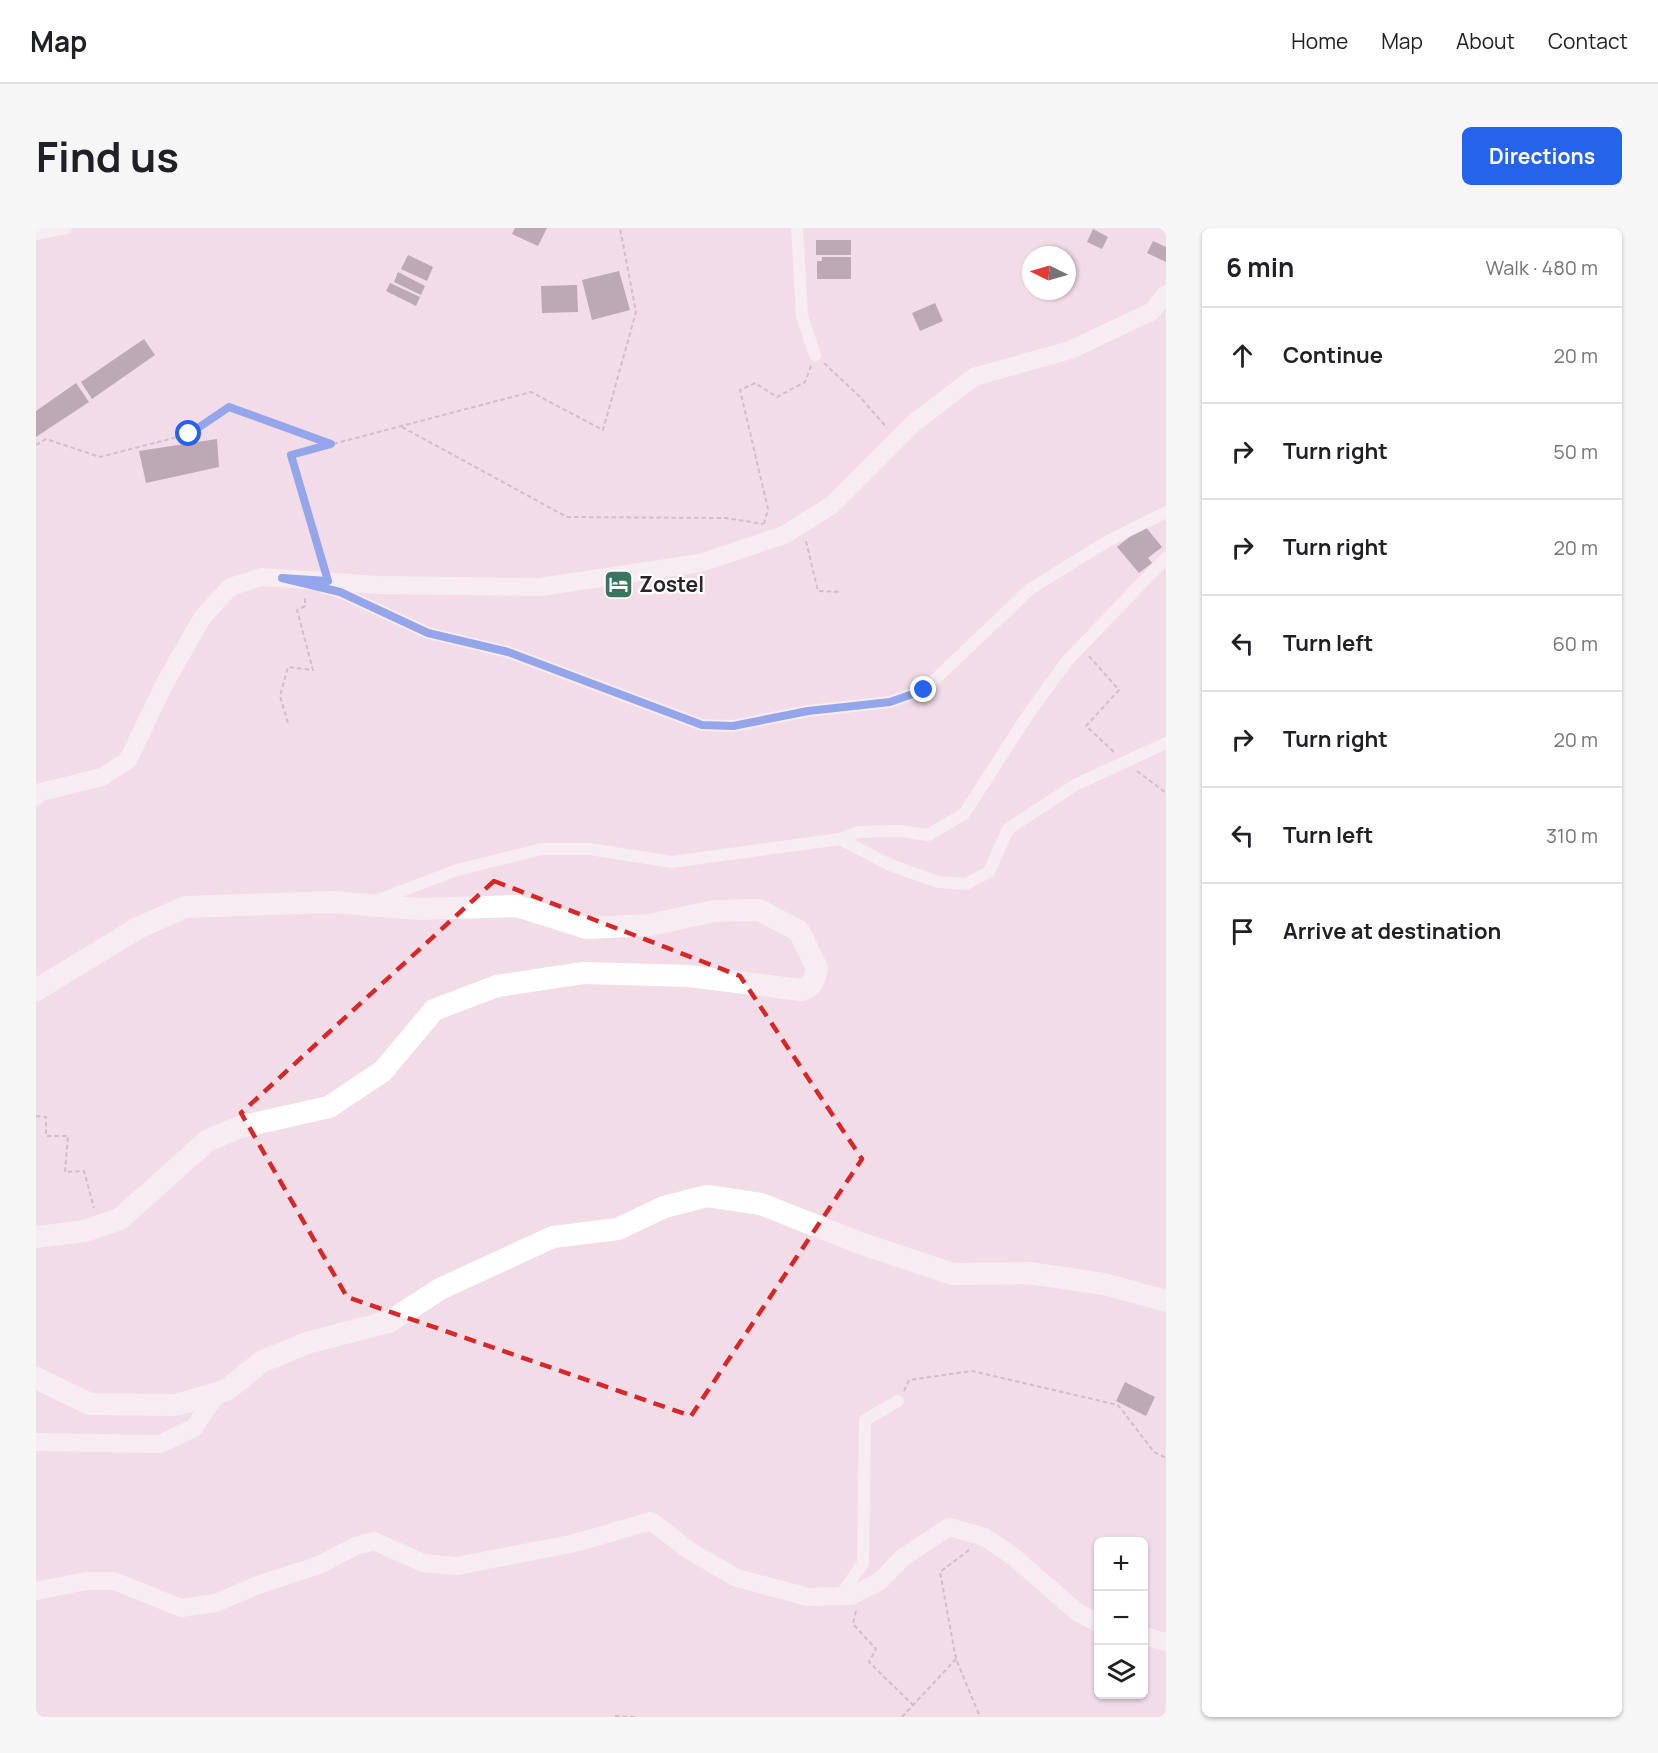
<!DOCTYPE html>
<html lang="en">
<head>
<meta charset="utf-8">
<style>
  :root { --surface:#fff; --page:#f6f6f6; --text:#202124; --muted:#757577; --line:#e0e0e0; --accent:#2563eb }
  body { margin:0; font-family:Manrope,sans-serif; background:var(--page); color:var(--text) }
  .controls { position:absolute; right:18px; bottom:18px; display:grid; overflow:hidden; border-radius:9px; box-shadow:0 2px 4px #0004 }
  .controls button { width:54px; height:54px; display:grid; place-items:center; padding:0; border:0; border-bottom:2px solid var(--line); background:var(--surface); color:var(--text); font:30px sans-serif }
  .compass { position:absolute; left:986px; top:18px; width:54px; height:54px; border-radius:50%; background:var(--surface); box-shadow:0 2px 4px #0004; rotate:275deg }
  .stop { position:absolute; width:18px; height:18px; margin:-14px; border:4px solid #2563eb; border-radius:50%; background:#fff }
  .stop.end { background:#2563eb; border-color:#fff; box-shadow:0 2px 6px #0008 }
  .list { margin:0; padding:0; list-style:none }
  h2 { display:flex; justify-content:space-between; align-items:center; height:78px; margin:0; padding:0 24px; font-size:26px }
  h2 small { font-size:20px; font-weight:400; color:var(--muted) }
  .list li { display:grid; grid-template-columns:39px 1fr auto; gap:18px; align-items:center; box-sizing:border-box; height:96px; padding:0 24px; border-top:2px solid var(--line) }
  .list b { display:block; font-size:22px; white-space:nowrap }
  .list em { font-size:20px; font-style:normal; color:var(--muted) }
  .icon { flex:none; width:33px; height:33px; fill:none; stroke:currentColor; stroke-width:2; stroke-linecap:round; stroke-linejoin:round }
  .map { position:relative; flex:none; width:1130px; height:1489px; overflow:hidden; border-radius:9px }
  header { display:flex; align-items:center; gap:36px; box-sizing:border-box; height:84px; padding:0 30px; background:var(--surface); border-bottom:2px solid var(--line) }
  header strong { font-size:28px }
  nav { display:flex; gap:33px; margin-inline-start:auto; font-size:21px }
  .intro { display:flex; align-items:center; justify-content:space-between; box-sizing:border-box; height:144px; padding:0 36px }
  h1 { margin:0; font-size:42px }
  .button { padding:15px 27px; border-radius:9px; background:var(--accent); color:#fff; font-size:21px; font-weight:700 }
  main { display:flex; gap:36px; padding:0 36px }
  aside { flex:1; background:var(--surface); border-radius:9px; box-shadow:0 2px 4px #0004 }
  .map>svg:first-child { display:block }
  .building { fill:#7e6b76 }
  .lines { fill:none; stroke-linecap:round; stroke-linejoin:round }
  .path { stroke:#aa9aa3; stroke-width:2; stroke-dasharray:4.5 3; stroke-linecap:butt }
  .street { stroke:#fff; stroke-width:12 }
  .secondary { stroke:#fff; stroke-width:18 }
  .highway { stroke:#fff; stroke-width:22 }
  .route { stroke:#2563eb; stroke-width:8 }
  .marked { fill:none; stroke:#d62828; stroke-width:4.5; stroke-dasharray:12 8; stroke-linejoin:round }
  .labels { text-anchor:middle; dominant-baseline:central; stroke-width:4.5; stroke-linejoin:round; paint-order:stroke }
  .poi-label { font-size:21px; font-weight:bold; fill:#2b2328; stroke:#fff; text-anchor:start }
</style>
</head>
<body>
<header>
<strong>Map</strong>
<nav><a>Home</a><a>Map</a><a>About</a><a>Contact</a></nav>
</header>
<div class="intro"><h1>Find us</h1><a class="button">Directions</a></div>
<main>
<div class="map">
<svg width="1130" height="1489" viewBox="0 0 1130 1489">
  <rect width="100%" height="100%" fill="#f1dce8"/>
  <g class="building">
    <path d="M479,0H511L502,18L476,6Z"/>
    <path d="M1057,1L1072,9L1066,21L1051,14Z"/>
    <rect x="780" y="12" width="35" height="15"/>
    <path d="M1117,13L1130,19V34L1111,25Z"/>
    <path d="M372,27L397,39L391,53L365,41Z"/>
    <path d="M786,29H815V51H781V33H786Z"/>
    <path d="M583,43L594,82L556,92L546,52Z"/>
    <path d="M362,44L389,58L385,67L358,54Z"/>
    <path d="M354,55L384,69L380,78L350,63Z"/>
    <path d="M541,57L542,84L506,85L505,58Z"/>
    <path d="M899,75L907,93L884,103L876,85Z"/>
    <path d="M108,111L119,127L56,171L45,154Z"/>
    <path d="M40,155L53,174L0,209V183Z"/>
    <path d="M181,211L183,239L110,255L103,223Z"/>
    <path d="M1108,297L1126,319L1112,330L1116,335L1103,345L1081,319Z"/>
    <path d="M1089,1154L1119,1169L1110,1188L1080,1173Z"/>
  </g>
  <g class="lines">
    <g class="path">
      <path d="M788,135L824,169L851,200"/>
      <path d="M366,199L531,289L690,290L727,296"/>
      <path d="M0,217L10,211L64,229L153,206L193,179L293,215"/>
      <path d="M728,296L732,281L704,162L719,155L741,169L769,154L775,138"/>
      <path d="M770,313L782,363L806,364"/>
      <path d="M287,336L255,227L495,164L567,202L600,84L584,0"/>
      <path d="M1053,428L1083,462L1050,498L1078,524"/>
      <path d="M252,495L244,468L252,439L277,442L261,382L269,378V370"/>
      <path d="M1101,543L1130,565"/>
      <path d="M0,888L10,889V908H32L29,944L48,943L58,980"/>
      <path d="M868,1163L873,1152L936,1143L1082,1177L1118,1224L1130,1230"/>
      <path d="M933,1322L904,1344L920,1431L944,1489"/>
      <path d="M820,1383L817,1396L840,1421L833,1434L877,1477"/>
      <path d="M579,1488L599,1489"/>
      <path d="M866,1489L920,1431"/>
    </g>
    <g class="street">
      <path d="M761,0L766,88L779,127"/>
      <path d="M0,6L30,0"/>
      <path d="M288,360L304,364L392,405L472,424L666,497L697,498L772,483L854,474L888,462L994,361L1072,313L1130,284"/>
      <path d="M804,611L854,637L902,654L930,656L953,644L972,601L1039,557L1130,515"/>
      <path d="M339,673L421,642L506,621H554L636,634L804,611L822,604L863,603L892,607L928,586L991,488L1031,433L1130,330"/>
      <path d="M804,1368L827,1335L829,1192L862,1173"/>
    </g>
    <g class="secondary">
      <path d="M0,569L5,564L66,549L92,532L129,455L166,390L194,359L225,349L343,357L504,359L664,335L748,307L796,277L878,195L938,149L1034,122L1115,84L1130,66"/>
      <path d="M0,1214L124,1216L158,1200L182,1164"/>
      <path d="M0,1363L50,1353H78L145,1380L180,1375L219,1358L283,1337L320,1318L338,1313L387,1335L421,1338L539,1315L615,1293L654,1323L701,1350L772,1369L815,1368L844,1353L866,1330L913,1299L949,1309L978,1329L1041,1384L1062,1395"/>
      <path d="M1108,1408L1130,1414"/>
    </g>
    <g class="highway">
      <path d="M0,762L102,700L149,679L295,674L383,681L481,678L551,700L614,697L678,683L723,682L763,703L781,740C779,751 777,759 765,762L653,748L547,745L461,758L398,782L347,843L293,879L204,899L171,913L84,991L49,1003L0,1009"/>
      <path d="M0,1150L54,1176L140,1177L191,1162L225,1134L271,1115L355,1093L404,1061L517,1009L582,1001L628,979L671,968L725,976L824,1015L917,1046L993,1045L1068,1056L1130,1073"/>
    </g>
  </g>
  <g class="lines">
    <path class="route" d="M153,206L193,179L295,216L255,227L292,353L246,350L304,364L392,405L472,424L666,497L697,498L772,483L854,474L888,462"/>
  </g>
  <path d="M0 0H1130V1489H0ZM458,653L704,748L826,931L655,1188L311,1069L205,885Z" fill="#f1dce8" fill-opacity=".55" fill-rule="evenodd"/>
  <path class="marked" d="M458,653L704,748L826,931L655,1188L311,1069L205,885Z"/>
  <defs>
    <symbol id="hotel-square" viewBox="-11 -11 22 22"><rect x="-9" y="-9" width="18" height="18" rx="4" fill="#39755f" stroke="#fff"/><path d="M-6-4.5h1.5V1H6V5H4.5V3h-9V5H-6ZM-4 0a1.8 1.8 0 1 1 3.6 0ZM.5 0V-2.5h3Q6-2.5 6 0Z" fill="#fff"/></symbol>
  </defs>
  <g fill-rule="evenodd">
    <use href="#hotel-square" x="566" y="340" width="33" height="33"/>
  </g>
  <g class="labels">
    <g class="poi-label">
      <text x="603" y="356">Zostel</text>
    </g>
  </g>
</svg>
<div class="controls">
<button>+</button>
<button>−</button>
<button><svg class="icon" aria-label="layers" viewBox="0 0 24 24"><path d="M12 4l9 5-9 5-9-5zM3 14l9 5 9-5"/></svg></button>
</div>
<svg class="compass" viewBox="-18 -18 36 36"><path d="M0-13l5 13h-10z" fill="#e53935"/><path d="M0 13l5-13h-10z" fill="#757577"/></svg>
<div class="stop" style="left:153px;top:206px"></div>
<div class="stop end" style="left:888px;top:462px"></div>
</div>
<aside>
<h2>6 min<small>Walk · 480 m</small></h2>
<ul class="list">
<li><svg class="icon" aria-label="ahead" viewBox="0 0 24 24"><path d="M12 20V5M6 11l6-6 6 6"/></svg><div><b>Continue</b></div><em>20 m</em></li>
<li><svg class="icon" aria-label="right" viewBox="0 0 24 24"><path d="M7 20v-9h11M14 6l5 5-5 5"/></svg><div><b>Turn right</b></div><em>50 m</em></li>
<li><svg class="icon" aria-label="right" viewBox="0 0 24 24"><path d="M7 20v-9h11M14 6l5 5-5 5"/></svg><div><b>Turn right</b></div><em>20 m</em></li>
<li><svg class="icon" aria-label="left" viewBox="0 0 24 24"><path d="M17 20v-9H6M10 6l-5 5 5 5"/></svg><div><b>Turn left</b></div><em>60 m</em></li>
<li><svg class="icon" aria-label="right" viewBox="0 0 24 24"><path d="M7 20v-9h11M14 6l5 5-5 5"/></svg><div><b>Turn right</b></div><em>20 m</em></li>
<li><svg class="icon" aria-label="left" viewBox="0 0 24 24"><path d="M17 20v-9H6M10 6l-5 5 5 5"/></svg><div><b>Turn left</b></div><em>310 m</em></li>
<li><svg class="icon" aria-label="arrive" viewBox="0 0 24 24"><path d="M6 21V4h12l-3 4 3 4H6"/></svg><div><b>Arrive at destination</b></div></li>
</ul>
</aside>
</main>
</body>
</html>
